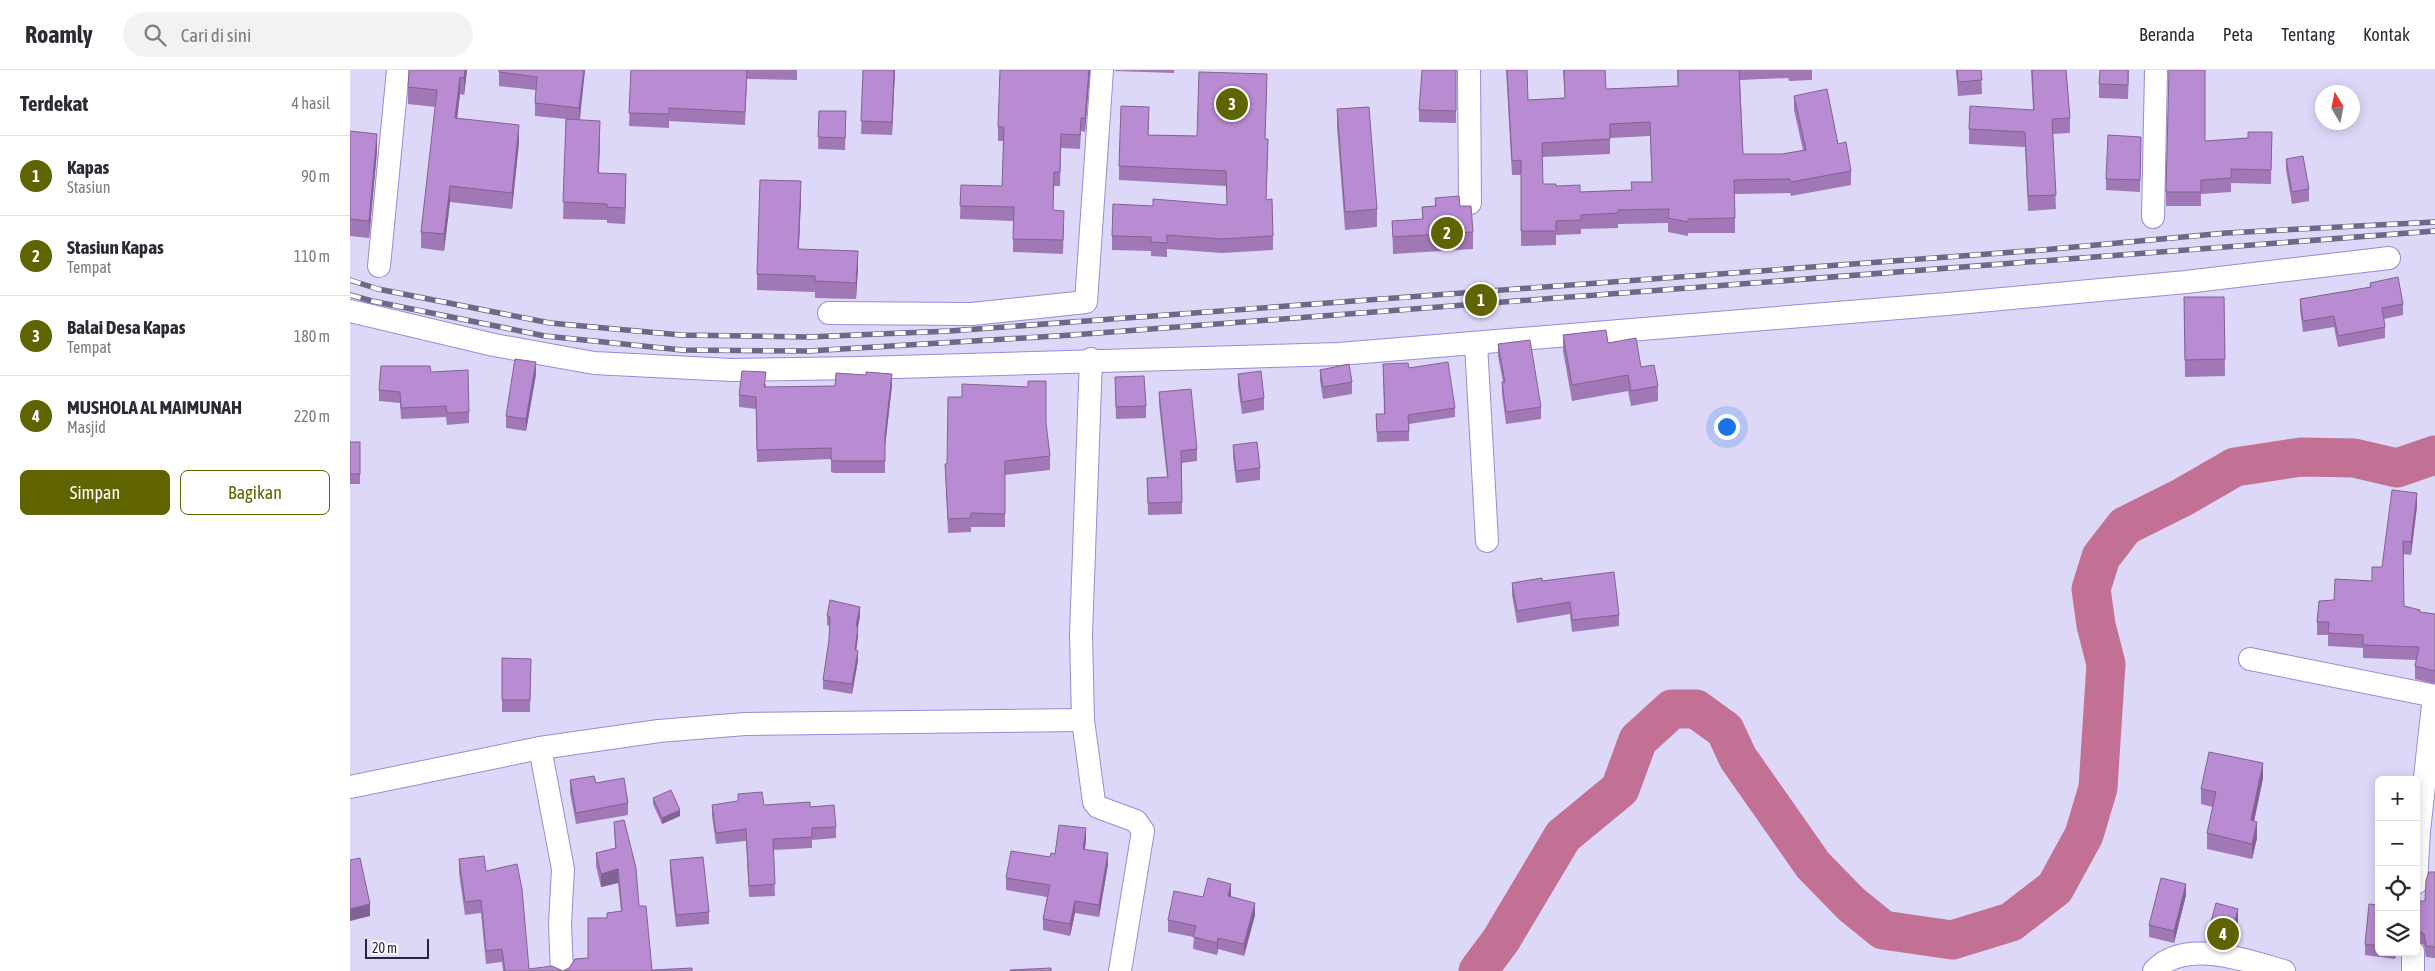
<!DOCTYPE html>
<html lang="id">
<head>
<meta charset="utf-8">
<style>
  :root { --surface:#fff; --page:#f2f2f3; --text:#2b2b33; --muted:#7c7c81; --line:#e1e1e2; --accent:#5f6400 }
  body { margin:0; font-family:"Asap Condensed",sans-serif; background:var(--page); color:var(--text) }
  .controls { position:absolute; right:15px; bottom:15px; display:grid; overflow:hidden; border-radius:8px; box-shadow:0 2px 12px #0003 }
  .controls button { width:45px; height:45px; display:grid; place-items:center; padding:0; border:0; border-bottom:1px solid var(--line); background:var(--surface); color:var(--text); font:25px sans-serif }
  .compass { position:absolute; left:1965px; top:15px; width:45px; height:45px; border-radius:50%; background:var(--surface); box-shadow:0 2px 12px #0003; rotate:350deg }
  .scale { position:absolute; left:15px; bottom:12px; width:64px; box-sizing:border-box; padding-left:5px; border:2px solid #2a2341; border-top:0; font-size:14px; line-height:18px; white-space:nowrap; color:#2a2341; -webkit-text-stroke:4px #fdfdfd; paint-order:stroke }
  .you { position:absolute; left:1376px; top:356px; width:18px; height:18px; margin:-12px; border:4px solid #fff; border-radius:50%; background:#1a73e8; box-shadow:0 0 0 8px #1a73e833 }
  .badge { display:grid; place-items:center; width:32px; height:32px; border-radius:50%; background:var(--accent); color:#fff; font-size:16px; font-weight:700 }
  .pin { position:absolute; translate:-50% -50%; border:2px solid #fff; box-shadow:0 1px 5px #0006 }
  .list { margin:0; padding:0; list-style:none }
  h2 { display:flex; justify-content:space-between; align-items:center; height:65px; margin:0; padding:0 20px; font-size:21px }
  h2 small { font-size:16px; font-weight:400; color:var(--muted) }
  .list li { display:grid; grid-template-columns:32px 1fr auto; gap:15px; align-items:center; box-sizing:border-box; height:80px; padding:0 20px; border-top:1px solid var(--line) }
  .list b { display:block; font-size:19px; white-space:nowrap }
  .list p { margin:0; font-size:16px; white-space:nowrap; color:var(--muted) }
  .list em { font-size:16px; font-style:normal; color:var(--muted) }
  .actions { display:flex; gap:10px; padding:15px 20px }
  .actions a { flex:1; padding:11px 0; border:1px solid var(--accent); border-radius:8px; text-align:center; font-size:18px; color:var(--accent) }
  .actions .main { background:var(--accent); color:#fff }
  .icon { flex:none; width:28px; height:28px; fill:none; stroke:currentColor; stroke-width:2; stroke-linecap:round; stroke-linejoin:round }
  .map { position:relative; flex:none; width:2085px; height:901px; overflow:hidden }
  header { display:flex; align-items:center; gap:30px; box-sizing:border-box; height:70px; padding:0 25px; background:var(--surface); border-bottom:1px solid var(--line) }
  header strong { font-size:24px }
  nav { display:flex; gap:28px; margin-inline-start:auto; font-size:18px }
  .search { width:350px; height:45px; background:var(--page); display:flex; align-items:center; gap:12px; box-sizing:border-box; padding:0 18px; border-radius:28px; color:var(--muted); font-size:19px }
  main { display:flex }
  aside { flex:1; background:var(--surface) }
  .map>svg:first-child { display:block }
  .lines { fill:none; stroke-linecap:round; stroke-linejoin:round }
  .river { stroke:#c27093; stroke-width:39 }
  .street-casing { stroke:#9a8ad5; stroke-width:24 }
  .street { stroke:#fff; stroke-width:22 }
  .rail-casing { stroke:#6e6887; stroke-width:5.5 }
  .rail { stroke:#fdfdfd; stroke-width:4; stroke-dasharray:11; stroke-linecap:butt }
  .wall { fill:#9f78b5; fill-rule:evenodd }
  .shaded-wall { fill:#826193 }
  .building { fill:#b98bd2; stroke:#826193; fill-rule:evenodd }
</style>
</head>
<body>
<header>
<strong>Roamly</strong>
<div class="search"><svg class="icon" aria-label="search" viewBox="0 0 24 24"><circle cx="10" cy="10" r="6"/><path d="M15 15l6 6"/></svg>Cari di sini</div>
<nav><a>Beranda</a><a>Peta</a><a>Tentang</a><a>Kontak</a></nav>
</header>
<main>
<aside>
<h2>Terdekat<small>4 hasil</small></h2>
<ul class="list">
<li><span class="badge">1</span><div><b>Kapas</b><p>Stasiun</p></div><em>90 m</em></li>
<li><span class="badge">2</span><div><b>Stasiun Kapas</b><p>Tempat</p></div><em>110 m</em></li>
<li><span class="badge">3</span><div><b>Balai Desa Kapas</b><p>Tempat</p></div><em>180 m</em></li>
<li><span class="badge">4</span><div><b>MUSHOLA AL MAIMUNAH</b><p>Masjid</p></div><em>220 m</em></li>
</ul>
<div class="actions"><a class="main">Simpan</a><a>Bagikan</a></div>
</aside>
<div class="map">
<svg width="2085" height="901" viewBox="0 0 2085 901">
  <rect width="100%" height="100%" fill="#ddd8f8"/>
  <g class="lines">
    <path class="river" d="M1128,901L1151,870L1213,766L1270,719L1288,670L1322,639H1346L1375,660L1388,688L1463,795L1501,834L1533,860L1602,870L1661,852L1705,818L1734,765L1748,718L1756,594L1746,555L1741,519L1751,487L1775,456L1833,427L1885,397L1951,387L2004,388L2047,398L2085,385"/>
    <defs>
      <g id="street">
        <path d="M1119,0L1120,133"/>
        <path d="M1803,147L1806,0"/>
        <path d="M29,196L48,0"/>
        <path d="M0,241L144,275L244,293L381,300L511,298L989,284L1597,234L1836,212L2039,188"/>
        <path d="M479,243L622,244L736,232L752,0"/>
        <path d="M1126,274L1137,471"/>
        <path d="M741,289L731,564L733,650L744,732L748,737L786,751L793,761L770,901"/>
        <path d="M1900,589L2085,626"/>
        <path d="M190,678L213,799L210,854L212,901"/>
        <path d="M0,717L190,678L309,661L395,654L733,650"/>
        <path d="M2066,813L2069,761L2084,626"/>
        <path d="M1804,901C1834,867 1898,891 1934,901"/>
        <path d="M2063,901V882"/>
      </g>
    </defs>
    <use href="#street" class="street-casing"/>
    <use href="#street" class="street"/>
    <defs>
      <g id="rail">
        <path d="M0,210L28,219L200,253L331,265L459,267L600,261L722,252L1692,180L1876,163L2085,152"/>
        <path d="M0,225L22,231L195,266L332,280L459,281L722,265L2085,161"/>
      </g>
    </defs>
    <use href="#rail" class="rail-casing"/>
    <use href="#rail" class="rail"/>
  </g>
  <g class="wall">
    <path d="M117,0L114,25L110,24L107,49L169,72L162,139L100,132L94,181L71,178V162L86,37L58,34V17Z"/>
    <path d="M149,0H235L230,50L250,67L249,103L276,120L275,154L257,153V150L213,149L216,49L185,46V33L186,20L149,16Z"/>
    <path d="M281,0H447V10L397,9L395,55L319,51V58L279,56Z"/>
    <path d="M513,0H545L542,65L511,64Z"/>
    <path d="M740,0L735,62L731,61L730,79L711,78L710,116H704L703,140L714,154L713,184L663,182V151L610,149L611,115L652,116L654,71H648V57Z"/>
    <path d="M765,0H824V3L765,1Z"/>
    <path d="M1106,0V53L1069,52V40Z"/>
    <path d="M1156,0H1177L1178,30L1215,28L1213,0H1255L1256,19L1328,16L1327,0H1462V10L1439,11L1438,8L1390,10L1393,84H1432L1453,80L1444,40V26L1488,74L1501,101V115L1441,126L1440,123L1385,124V163H1338V166L1318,162V153L1268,154V158L1231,159V164L1206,165V175L1171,176V105H1162ZM1300,66L1302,112L1281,120L1230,122L1193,114L1192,87L1260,84V68Z"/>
    <path d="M1606,0H1631L1632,24L1608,26Z"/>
    <path d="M1681,0H1716L1720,48V63L1703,64L1706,139L1678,141L1675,77L1619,74V59L1683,40Z"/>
    <path d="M1779,0L1778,29L1749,28V14Z"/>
    <path d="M917,19L915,69L918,83L916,130L923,166V180L872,183L817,179V187L801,186V181L762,180V166L803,136L877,135L876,116L769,110V96L799,51L798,65L847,66Z"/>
    <path d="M987,39L1027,139V157L995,160L987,57Z"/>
    <path d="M469,41L496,53L495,80L468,79Z"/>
    <path d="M0,61L27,81L19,168L0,166Z"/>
    <path d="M1922,62L1921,114L1881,113V122L1851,124V136H1816V122L1855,71L1898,68Z"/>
    <path d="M1791,67L1790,122L1756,120V109Z"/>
    <path d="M1936,89L1959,119V131L1942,134L1936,100Z"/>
    <path d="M451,127L449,179L508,197L506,229L465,228V222L407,220V204Z"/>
    <path d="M1085,128L1110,136L1123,162V179L1043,184L1042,151L1072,149V137L1085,136Z"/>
    <path d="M2020,213L2053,234V245L2034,249L2035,257V268L1988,277L1984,257L1953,262L1950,240V229L2020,217Z"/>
    <path d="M1834,227H1874L1875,306L1835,307Z"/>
    <path d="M1213,265L1258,273L1291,297L1308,316V331L1281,336L1278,321L1222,331L1213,281Z"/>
    <path d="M1148,274L1191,337V349L1156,354L1152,324V312H1153L1148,286Z"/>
    <path d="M1033,294L1059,298L1105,338V347L1059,354V371L1027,372L1026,344H1034Z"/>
    <path d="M970,300L1002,312V324L973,329L970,311Z"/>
    <path d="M81,302L119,342V353L97,355L96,347L51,349L50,333L29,331V320Z"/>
    <path d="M186,304L176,361L156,358V346Z"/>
    <path d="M888,304L914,328V340L892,344L888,316Z"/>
    <path d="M765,307L796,336V348L766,349Z"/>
    <path d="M416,314V317L542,315L535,376V403H484L481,402V389L407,392L406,339L389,337V325Z"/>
    <path d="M809,322L847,379V391L832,393V444L798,445L797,408L817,407L809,334Z"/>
    <path d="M696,353L700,386V400L655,405V457H621V462L598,463L595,394Z"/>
    <rect x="0" y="372" width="10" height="42"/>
    <path d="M883,375L910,398V410L886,413L883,387Z"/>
    <path d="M2067,436L2061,485L2053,484L2054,536L2070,542L2085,544V614L2065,609V596L2066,590L2013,588V578L1978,576V565H1967V552L1984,530L2022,511L2032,497Z"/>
    <path d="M1192,511L1269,545V556L1222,562L1220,544L1167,553L1162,525V513Z"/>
    <path d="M477,546H510L508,557V566L506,581L508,590L502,624L473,619V610L479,570L480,556L477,555Z"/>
    <path d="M152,588L181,589L180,642H152Z"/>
    <path d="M1913,708L1904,751L1907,768L1902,789L1857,779V763L1863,737L1851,734V719Z"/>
    <path d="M220,710L278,733V745L226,754L220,722Z"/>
    <path d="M388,724L414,735L460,737L486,757V768L462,770V778L423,780L425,826L399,827L396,771L366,774L362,746V735L388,731Z"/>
    <path d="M303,728L330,746L312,754L303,734Z"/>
    <path d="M264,752L289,836L302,900L342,901H153L152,892L136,894L131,843L115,845L109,803V789L136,801L179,899L213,901L219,898L238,888L257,848V843L271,841L268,813L251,817L246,796V783L265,778Z"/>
    <path d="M736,770L735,779L758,794L749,847L725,843L720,866L693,860V849L697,827L656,820V808L700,787L705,784Z"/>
    <path d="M320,790L359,842V854L326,857L320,802Z"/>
    <path d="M2085,802V888L2076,887L2074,875L2066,871V831H2075Z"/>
    <path d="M1836,825L1824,873L1799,867V855Z"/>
    <path d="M881,826V827L905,845L894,886L868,879L867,885L843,879L844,867L818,862V850L853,827Z"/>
    <path d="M2029,835V882H2051L2050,886H2046L2045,889L2015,885V874Z"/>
    <path d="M1888,851L1882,874L1859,871V859Z"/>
  </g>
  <g class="shaded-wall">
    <path d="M115,0H117L114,25V8Z"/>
    <path d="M234,0H235L229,51V38Z"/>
    <path d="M544,0H545L542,65V52Z"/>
    <path d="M739,0H740L735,62V48Z"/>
    <path d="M110,7V24L105,65V48Z"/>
    <path d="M250,51V67L248,119V103Z"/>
    <path d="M169,55V72L162,139V123Z"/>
    <path d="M27,64V81L19,168V151Z"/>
    <path d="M276,104V120L275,154V138Z"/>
    <path d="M451,111V127L448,195V179Z"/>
    <path d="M100,116V132L94,181V164Z"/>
    <path d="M508,181V197L506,229V213Z"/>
    <path d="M186,292V304L176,361V349Z"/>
    <path d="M542,304V315L535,377V365Z"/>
    <path d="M2067,423V436L2061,485V472Z"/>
    <path d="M510,537V546L506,566V556Z"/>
    <path d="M508,557V566L505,590V580Z"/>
    <path d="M508,581V590L502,624V614Z"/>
    <path d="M1913,693V708L1901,766V750Z"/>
    <path d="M330,740V746L312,754V748Z"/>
    <path d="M1907,752V768L1902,789V774Z"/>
    <path d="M736,758V770L733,791V779Z"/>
    <path d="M758,783V794L749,847V835Z"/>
    <path d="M268,799V813L251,817V804Z"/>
    <path d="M881,814V826L878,838V826Z"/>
    <path d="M1836,814V825L1824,873V861Z"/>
    <path d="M725,831V843L720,866V854Z"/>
    <path d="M905,833V845L894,886V874Z"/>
    <path d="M20,834V846L0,851V839Z"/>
    <path d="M1888,839V851L1882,874V862Z"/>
    <path d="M868,868V879L867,885V873Z"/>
  </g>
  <g class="building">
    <path d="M59,0H115L114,8L110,7L105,48L169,55L162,123L100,116L94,164L71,162L87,20L58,17Z"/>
    <path d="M149,0H234L229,38L185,33L187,7L149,2Z"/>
    <path d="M281,0H397L395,42L319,38V44L279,43Z"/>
    <path d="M513,0H544L542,52L511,51Z"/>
    <path d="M650,0H739L735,48H731L730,65L711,64L710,102H704L703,140L714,141L713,170L663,169L664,137L610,136L611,115L652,116L654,57H648Z"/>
    <path d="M1072,0H1106V41L1069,40Z"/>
    <path d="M1157,0H1177L1178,30L1215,28L1214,0H1255L1256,19L1328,16V0H1389L1393,84H1432L1456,80L1444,26L1477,19L1488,74L1496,72L1501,101L1441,112L1440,109L1384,110L1385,148L1338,149V152L1318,148L1319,139L1268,140V143L1231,145V150L1206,151V161H1171V90L1162,91ZM1300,52L1302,112H1281L1282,120L1230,122V115L1206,116V114H1193L1192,73L1260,69V54Z"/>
    <path d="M1607,0H1631L1632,10L1608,12Z"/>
    <path d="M1682,0H1716L1720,48L1702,49L1706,125L1678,126L1675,62L1619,59L1620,36L1684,40Z"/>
    <path d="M1750,0H1778V15L1749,14Z"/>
    <path d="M1819,0H1855V71L1898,68V62H1922L1921,100L1881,99V108L1851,110V122H1816Z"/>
    <path d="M849,2L917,4L915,69H918L916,130L922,129L923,166L872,169L817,165V173L801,172V167L762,166L763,134L803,136V129L877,135L876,101L769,96L771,36L799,37L798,65L847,66Z"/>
    <path d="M1019,37L1027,139L995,142L987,39Z"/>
    <path d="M469,41H496L495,68L468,67Z"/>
    <path d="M216,49L250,51L248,103L276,104L275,138L257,137V134L213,132Z"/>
    <path d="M0,61L27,64L19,151L0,149Z"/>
    <path d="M1758,65L1791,67L1790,110L1756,109Z"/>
    <path d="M1953,86L1959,119L1942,122L1936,89Z"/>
    <path d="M410,110L451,111L448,179L508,181L506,213L465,211V206L407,204Z"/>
    <path d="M1109,126L1110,136H1121L1123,162L1043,167L1042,151L1073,149L1072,137L1086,136L1085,128Z"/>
    <path d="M2048,207L2053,234L2032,238L2035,257L1988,266L1984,246L1953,251L1950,229L2021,217L2020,213Z"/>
    <path d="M1834,227H1874L1875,289L1835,290Z"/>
    <path d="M1256,260L1258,273L1286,268L1291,297L1304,295L1308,316L1281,321L1278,305L1222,315L1213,265Z"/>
    <path d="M1180,270L1191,337L1156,342L1152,312H1155L1148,274Z"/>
    <path d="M165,289L186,292L176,349L156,346Z"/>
    <path d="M1098,292L1105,338L1058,345L1059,361L1027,362L1026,344H1035L1033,294L1058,293L1059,298Z"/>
    <path d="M999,294L1002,312L973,317L970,300Z"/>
    <path d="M31,296H80L81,302L118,300L119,342L97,343L96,336L51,338L50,322L29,320Z"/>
    <path d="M392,301L416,302L414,317L485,316L486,303L516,305V302L542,304L535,365V391H484L481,390V378L407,380L406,327L389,325Z"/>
    <path d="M911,301L914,328L892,332L888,304Z"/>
    <path d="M794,306L796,336L766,337L765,307Z"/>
    <path d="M678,311H696V353L700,386L655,391V444L621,443V448L598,449L595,394H597L598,327H612V314L678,317Z"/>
    <path d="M841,319L847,379L831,381L832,432L798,433L797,408L818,407L809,322Z"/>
    <rect x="0" y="372" width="10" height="32"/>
    <path d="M907,372L910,398L886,401L883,375Z"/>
    <path d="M2042,420L2067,423L2061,472L2053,471L2054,536L2070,540V542L2085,544V601L2065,596L2069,577L2013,575V565L1978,563L1979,552H1967L1969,531L1984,530L1985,509L2022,511V497H2032Z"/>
    <path d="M1264,502L1269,545L1222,550L1220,532L1167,541L1162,513L1192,508V511Z"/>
    <path d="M480,530L510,537L506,556L508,557L505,580L508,581L502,614L473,610L479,570L480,547L477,546Z"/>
    <path d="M152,588L181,589L180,630H152Z"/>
    <path d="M1859,682L1913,693L1901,750L1907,752L1902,774L1857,763L1866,722L1851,719Z"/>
    <path d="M244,706L246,713L274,708L278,733L226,743L220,710Z"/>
    <path d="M321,720L330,740L312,748L303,728Z"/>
    <path d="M412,722L414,735L460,732V737L484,735L486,757L462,758V767L423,769L425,814L399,816L396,759L366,763L362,735L388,731V724Z"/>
    <path d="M274,750L286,798L289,836H296L302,900L342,898V901H155L152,879L136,881L131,830L115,832L109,789L134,786L136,801L167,794L172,819L179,899L202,896L213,901L219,898L225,889L238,888V848H257V843L272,841L268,799L251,804L246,783L266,778L264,752Z"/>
    <path d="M709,755L736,758L733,779L758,783L749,835L725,831L720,854L693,849L700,815L656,808L661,781L700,787L701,783L705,784Z"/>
    <path d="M353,787L359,842L326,845L320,790Z"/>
    <path d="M10,788L20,834L0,839V790Z"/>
    <path d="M2079,802H2085V877L2076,876L2074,864L2066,859V831H2075L2076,810Z"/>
    <path d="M858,808L881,814L878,826L905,833L894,874L868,868L867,873L843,867L846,856L818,850L824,821L853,827Z"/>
    <path d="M1811,808L1836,814L1824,861L1799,855Z"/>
    <path d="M1866,833L1888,839L1882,862L1859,859Z"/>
    <path d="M2019,834L2029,835V876L2015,874Z"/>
    <path d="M701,898V901H660V900Z"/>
  </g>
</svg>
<div class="controls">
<button>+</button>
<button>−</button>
<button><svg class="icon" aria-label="locate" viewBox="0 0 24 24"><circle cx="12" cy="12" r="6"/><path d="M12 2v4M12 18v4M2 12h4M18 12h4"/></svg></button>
<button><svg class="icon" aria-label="layers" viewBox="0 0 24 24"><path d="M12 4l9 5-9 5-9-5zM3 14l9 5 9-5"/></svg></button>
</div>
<svg class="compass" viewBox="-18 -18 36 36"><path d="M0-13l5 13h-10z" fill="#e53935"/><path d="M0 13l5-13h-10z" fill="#7c7c81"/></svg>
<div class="scale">20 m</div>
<div class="you"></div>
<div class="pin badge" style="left:1131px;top:230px">1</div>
<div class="pin badge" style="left:1097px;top:163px">2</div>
<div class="pin badge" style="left:882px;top:34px">3</div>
<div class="pin badge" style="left:1873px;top:864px">4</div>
</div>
</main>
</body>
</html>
